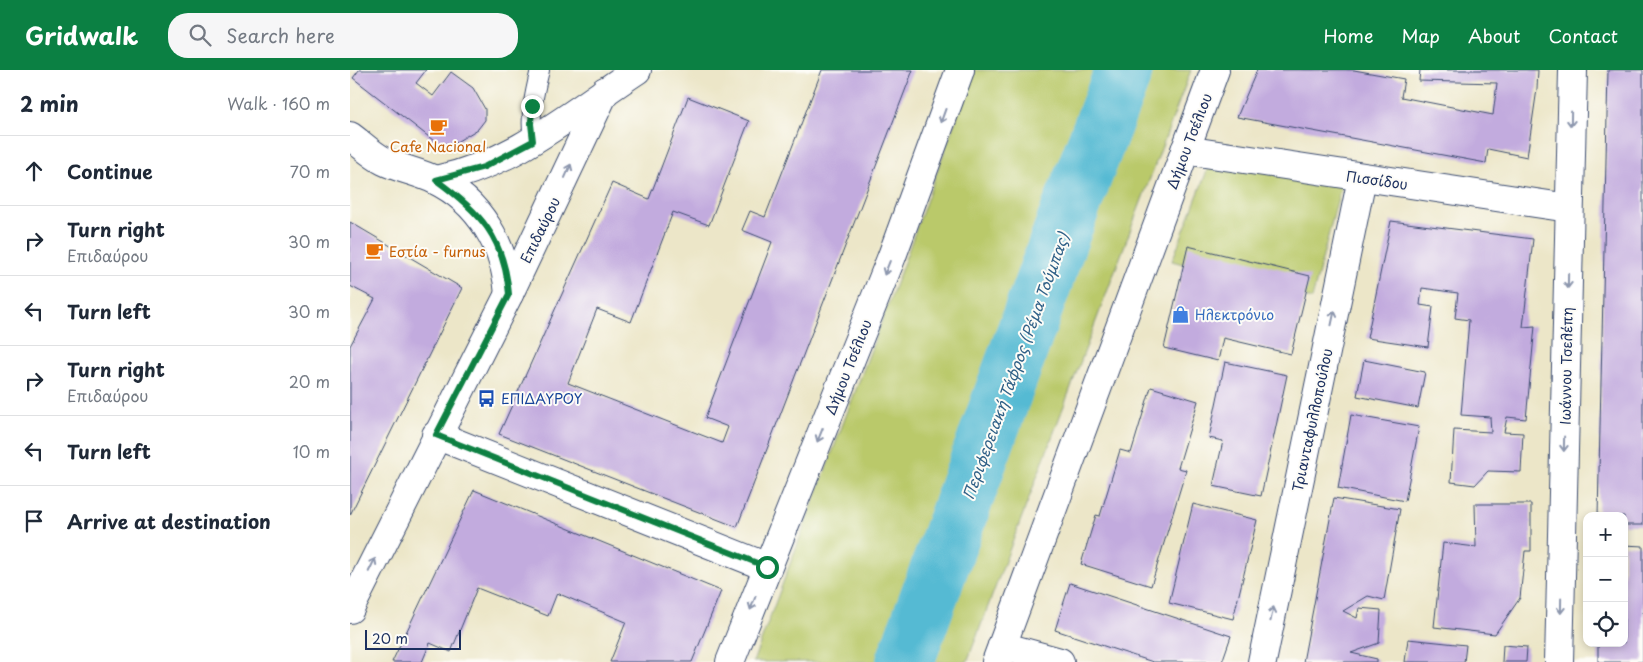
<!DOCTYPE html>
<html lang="en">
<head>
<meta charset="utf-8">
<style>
  :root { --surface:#fff; --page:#f6f6f7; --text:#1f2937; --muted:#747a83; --line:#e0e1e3; --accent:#0b8043 }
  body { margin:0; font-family:"Playpen Sans",sans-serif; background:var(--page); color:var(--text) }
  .controls { position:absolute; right:15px; bottom:15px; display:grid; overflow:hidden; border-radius:10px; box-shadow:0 2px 8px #0003 }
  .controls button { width:45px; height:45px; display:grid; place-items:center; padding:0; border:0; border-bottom:1px solid var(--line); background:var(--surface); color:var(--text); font:25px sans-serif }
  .scale { position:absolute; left:15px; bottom:12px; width:96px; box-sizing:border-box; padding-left:5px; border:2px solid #1b2f5e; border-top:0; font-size:14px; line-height:18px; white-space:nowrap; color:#1b2f5e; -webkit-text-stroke:4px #fdfcf7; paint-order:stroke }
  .stop { position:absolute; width:15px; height:15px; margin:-11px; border:4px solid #0b8043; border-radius:50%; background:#fff }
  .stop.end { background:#0b8043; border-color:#fff; box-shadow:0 1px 5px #0008 }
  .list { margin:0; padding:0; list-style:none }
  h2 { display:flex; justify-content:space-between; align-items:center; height:65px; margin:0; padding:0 20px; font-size:21px }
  h2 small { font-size:16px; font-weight:400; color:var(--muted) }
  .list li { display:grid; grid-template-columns:32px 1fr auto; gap:15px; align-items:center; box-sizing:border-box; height:70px; padding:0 20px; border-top:1px solid var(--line) }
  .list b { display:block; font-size:19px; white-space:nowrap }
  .list p { margin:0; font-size:16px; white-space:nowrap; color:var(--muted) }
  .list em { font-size:16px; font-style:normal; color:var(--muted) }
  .icon { flex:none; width:28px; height:28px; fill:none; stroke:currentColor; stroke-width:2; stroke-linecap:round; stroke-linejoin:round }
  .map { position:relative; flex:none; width:1293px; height:592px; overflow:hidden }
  header { display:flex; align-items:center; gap:30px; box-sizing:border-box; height:70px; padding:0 25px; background:var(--accent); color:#fff }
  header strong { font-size:24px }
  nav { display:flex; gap:28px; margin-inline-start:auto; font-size:18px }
  .search { width:350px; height:45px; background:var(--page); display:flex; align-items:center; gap:12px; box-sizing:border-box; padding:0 18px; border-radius:20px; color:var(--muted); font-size:19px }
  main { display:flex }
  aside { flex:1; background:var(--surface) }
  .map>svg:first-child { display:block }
  .green { fill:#bac96b; stroke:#6a7c64 }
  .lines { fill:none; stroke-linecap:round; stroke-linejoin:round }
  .river { stroke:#54bad3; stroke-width:58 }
  .building { fill:#c2abde }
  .lane-casing { stroke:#3a4a6e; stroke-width:20 }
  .street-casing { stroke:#3a4a6e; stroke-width:30 }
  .secondary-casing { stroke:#3a4a6e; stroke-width:30 }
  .lane { stroke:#fff; stroke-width:18 }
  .street { stroke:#fff; stroke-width:28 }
  .secondary { stroke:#fff; stroke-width:28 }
  .oneway { stroke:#8d97ae }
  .route { stroke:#0b8043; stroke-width:6 }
  .labels { text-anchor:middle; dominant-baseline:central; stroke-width:4; stroke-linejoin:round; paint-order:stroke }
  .street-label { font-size:14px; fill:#1b2f5e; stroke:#fdfcf7 }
  .food-label { font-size:14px; fill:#c56008; stroke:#fdfcf7 }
  .shop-label { font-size:14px; fill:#366cbe; stroke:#fdfcf7; text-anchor:start }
  .transit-label { font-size:14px; fill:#164399; stroke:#fdfcf7; text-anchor:start }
  .water-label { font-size:15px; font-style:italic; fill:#2f6087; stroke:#fdfcf7 }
</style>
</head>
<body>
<header>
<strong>Gridwalk</strong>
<div class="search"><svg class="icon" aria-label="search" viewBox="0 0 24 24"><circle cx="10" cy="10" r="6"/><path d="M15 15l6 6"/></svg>Search here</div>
<nav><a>Home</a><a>Map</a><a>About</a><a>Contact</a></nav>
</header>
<main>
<aside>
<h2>2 min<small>Walk · 160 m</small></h2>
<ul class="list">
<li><svg class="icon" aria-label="ahead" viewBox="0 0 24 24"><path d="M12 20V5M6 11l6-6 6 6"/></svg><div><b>Continue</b></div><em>70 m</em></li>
<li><svg class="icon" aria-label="right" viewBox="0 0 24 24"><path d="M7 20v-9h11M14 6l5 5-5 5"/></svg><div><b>Turn right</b><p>Επιδαύρου</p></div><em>30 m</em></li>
<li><svg class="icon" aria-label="left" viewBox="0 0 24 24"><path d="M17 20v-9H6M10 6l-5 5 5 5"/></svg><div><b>Turn left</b></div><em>30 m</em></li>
<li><svg class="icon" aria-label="right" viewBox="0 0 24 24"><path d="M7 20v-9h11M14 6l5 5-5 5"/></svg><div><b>Turn right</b><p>Επιδαύρου</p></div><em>20 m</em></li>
<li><svg class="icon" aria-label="left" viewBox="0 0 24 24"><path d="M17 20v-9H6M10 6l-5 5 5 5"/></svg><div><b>Turn left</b></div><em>10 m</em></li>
<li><svg class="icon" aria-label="arrive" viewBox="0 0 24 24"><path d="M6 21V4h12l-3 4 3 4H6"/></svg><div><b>Arrive at destination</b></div></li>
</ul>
</aside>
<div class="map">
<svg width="1293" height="592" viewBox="0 0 1293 592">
  <rect width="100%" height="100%" fill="#fdfcf7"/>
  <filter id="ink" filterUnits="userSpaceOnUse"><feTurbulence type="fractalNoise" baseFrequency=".02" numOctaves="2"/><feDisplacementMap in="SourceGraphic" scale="10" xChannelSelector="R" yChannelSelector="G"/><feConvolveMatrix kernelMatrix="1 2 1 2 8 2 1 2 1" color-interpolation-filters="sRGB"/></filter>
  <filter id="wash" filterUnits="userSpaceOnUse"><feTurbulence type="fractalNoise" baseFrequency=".0096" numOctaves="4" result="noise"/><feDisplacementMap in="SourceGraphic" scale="20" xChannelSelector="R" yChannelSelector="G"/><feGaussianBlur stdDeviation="1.12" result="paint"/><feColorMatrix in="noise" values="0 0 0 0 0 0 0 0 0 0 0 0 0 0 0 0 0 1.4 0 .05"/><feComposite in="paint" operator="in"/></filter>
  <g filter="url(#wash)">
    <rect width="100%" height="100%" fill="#ece6c8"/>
    <g class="green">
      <path d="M624,0H841L617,592H403L556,187Z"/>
      <path d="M860,93L993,108L962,229L822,191Z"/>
    </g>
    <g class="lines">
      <path class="river" d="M555,592L714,156L774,0"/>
    </g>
    <g id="blocks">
      <g class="building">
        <path d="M9,0H76L66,13L83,26L101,2L123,18L135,39V50L128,59L103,74H88L3,8Z"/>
        <path d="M472,0H563L387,457L149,364L262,113L299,129L338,27L399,51L359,155L323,142L281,252L247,239L218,313L372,373L378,357L355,348L422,172L392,160L400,141L415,147Z"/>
        <path d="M907,0H1004L1054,9L1051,27L1143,45L1147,13L1069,11L1070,0H1188L1187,19L1177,87L1138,79L1136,93L887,47Z"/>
        <path d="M1258,0H1293V455H1274V446H1248Z"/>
        <path d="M1041,151L1183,169L1173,257L1185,256L1176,349L1157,347L1154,362L1173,363L1171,402L1138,401L1125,415L1101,412L1104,360L1141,362L1140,347L1111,345L1119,250L1105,248L1108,223L1072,218L1070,235L1083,237L1078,277L1017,268Z"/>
        <path d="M0,152L112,218L0,445V276L25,229L0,216Z"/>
        <path d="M838,176L960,206L941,284L873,268L868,291L814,278Z"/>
        <path d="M1014,290L1075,302L1068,338L1007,326Z"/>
        <path d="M875,292L937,305L911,426L863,416L873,371L859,368Z"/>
        <path d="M801,317L848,331L828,398L836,400L801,516L731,494L746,445L750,446L770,380L781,383Z"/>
        <path d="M1001,345L1069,357L1055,431L988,418Z"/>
        <path d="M124,420L371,521L342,592H260L276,552L207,523L198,546L127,518L101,582L80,573L72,592H42Z"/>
        <path d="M984,428L1050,439L1034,530L1018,526L993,541L1007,548L1009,538L1031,540L1029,573L1001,583L1027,589V592H953Z"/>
        <path d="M843,434L907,450L883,549L819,533Z"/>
        <path d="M1125,434H1181V481H1175L1170,528L1145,564L1084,557L1093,473L1126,477Z"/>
        <path d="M1274,475L1293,476V592H1248V573H1274Z"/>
        <path d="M720,513L881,566L872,592H803L705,560Z"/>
        <path d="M1058,569L1116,575L1114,592H1055Z"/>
        <path d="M1153,575L1177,577L1176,592H1152Z"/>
      </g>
    </g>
  </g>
  <g filter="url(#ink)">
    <use href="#blocks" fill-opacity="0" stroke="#3a4a6e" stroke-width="1"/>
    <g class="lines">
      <defs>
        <path id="lane" d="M183,71C179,46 184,24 190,0"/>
        <g id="street">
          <path d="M835,80L1219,138"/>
          <path d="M86,365L417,497"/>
          <path d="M652,576L710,592"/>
          <path d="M380,592L542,186L610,0"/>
          <path d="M912,592L1012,108"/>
          <path d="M1209,592L1223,0"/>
        </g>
        <g id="secondary">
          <path d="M0,66C11,74 22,85 34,91C50,99 69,102 85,110C130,132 155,176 159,224"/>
          <path d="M86,110C166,93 220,44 287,0"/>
          <path d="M0,539L159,224L255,21"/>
          <path d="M646,592L865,0"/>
        </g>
      </defs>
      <use href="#lane" class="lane-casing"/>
      <use href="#street" class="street-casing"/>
      <use href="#secondary" class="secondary-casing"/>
      <use href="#lane" class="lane"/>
      <use href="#street" class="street"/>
      <use href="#secondary" class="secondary"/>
    </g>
    <defs><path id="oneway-shaft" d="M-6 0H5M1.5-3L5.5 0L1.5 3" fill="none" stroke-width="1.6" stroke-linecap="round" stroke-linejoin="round" transform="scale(1.25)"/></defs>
    <g class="oneway">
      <use href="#oneway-shaft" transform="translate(593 46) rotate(110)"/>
      <use href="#oneway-shaft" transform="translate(1221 49) rotate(91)"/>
      <use href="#oneway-shaft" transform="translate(218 101) rotate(-66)"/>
      <use href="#oneway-shaft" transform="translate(537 198) rotate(112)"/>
      <use href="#oneway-shaft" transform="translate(1218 211) rotate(91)"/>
      <use href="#oneway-shaft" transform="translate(983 248) rotate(-78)"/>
      <use href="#oneway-shaft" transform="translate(470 365) rotate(112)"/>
      <use href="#oneway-shaft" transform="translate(1214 374) rotate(91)"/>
      <use href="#oneway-shaft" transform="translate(22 495) rotate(-64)"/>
      <use href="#oneway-shaft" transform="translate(403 533) rotate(111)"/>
      <use href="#oneway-shaft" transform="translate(1211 536) rotate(91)"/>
      <use href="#oneway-shaft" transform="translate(922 544) rotate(-78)"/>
    </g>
  </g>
  <g class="lines" filter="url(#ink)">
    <path class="route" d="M182,36L181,54L183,71L134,97L86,110C130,142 154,167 159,224L86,365L417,497"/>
  </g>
  <defs>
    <symbol id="cafe-bare" viewBox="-9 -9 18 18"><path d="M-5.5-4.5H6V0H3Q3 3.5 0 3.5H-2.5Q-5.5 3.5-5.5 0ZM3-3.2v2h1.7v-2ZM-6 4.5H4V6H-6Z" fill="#e8710a" stroke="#fdfcf7" stroke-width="2.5" paint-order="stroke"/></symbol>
    <symbol id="shop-bare" viewBox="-9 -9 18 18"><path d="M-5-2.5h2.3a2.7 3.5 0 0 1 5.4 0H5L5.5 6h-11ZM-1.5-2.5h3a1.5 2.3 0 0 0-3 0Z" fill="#3f7fe0" stroke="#fdfcf7" stroke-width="2.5" paint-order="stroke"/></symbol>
    <symbol id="bus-bare" viewBox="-9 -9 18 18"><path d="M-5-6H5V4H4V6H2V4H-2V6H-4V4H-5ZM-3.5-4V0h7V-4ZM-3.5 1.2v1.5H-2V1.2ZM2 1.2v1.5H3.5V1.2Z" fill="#1a4fb4" stroke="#fdfcf7" stroke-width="2.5" paint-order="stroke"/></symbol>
  </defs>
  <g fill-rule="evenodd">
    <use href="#cafe-bare" x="76" y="44" width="25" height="25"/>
    <use href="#cafe-bare" x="12" y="168" width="25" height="25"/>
    <use href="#shop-bare" x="818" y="232" width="25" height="25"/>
    <use href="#bus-bare" x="124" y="316" width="25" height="25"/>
  </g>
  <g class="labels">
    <g class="street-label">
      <text transform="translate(839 71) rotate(-69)">Δήμου Τσέλιου</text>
      <text transform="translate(1027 110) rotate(8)">Πισσίδου</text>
      <text transform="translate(190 160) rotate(-64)">Επιδαύρου</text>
      <text transform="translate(1216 296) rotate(-89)">Ιωάννου Τσελέπη</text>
      <text transform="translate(498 297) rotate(-68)">Δήμου Τσέλιου</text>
      <text transform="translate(962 350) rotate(-78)">Τριανταφυλλοπούλου</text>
    </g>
    <g class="food-label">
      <text x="88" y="76">Cafe Nacional</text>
      <text x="39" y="181" text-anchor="start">Εστία - furnus</text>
    </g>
    <g class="shop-label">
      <text x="845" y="244">Ηλεκτρόνιο</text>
    </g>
    <g class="transit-label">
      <text x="151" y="328">ΕΠΙΔΑΥΡΟΥ</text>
    </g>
    <g class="water-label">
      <text transform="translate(665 296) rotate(-70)">Περιφερειακή Τάφρος (Ρέμα Τούμπας)</text>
    </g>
  </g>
</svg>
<div class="controls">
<button>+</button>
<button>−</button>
<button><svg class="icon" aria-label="locate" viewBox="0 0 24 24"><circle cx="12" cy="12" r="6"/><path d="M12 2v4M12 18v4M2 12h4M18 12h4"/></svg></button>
</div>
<div class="scale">20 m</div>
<div class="stop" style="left:417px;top:497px"></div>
<div class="stop end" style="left:182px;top:36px"></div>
</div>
</main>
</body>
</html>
